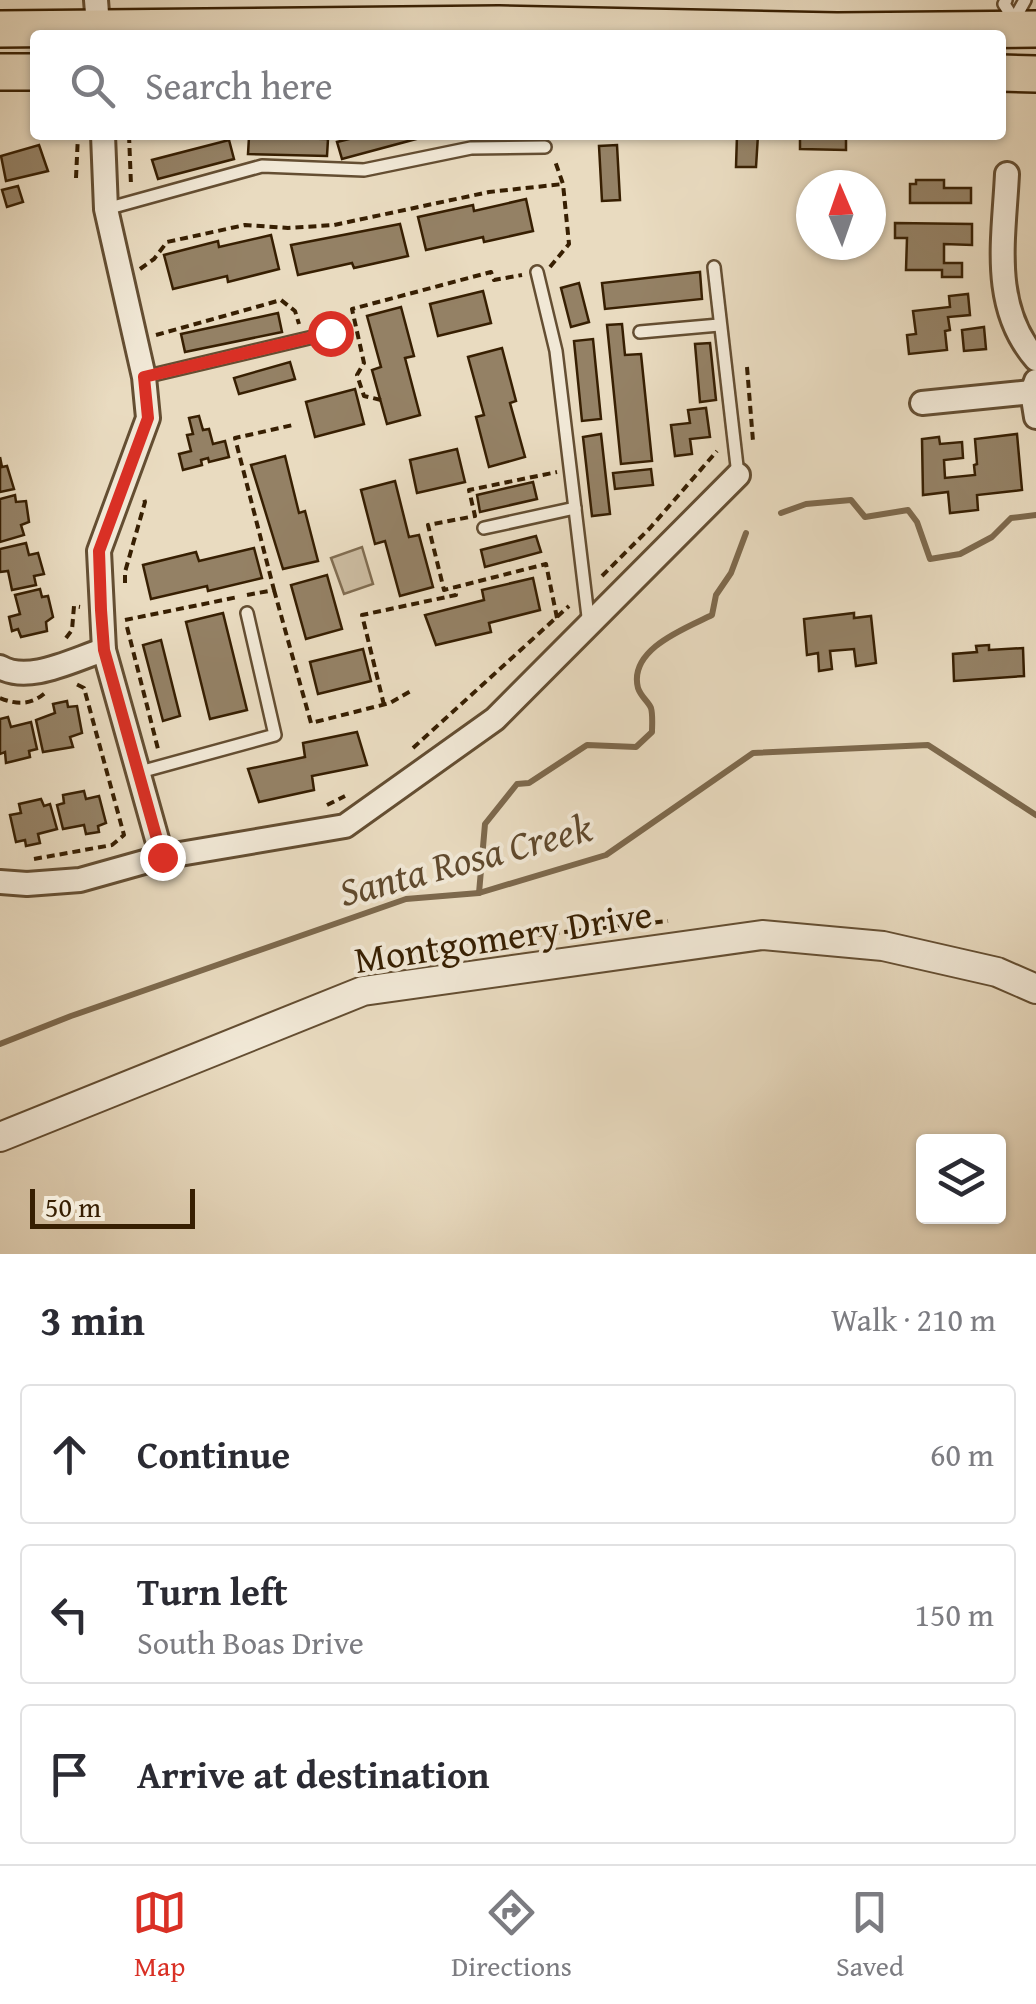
<!DOCTYPE html>
<html lang="en">
<head>
<meta charset="utf-8">
<style>
  :root { --surface:#fff; --page:#f2f2f3; --text:#2b2b33; --muted:#7c7c81; --line:#e1e1e2; --accent:#d93025 }
  body { margin:0; font-family:"Gentium Book Plus",serif; background:var(--page); color:var(--text) }
  .controls { position:absolute; right:30px; bottom:30px; display:grid; overflow:hidden; border-radius:10px; box-shadow:0 2px 8px #0004 }
  .controls button { width:90px; height:90px; display:grid; place-items:center; padding:0; border:0; border-bottom:2px solid var(--line); background:var(--surface); color:var(--text); font:50px sans-serif }
  .compass { position:absolute; left:796px; top:170px; width:90px; height:90px; border-radius:50%; background:var(--surface); box-shadow:0 2px 8px #0004; rotate:358deg }
  .scale { position:absolute; left:30px; bottom:25px; width:165px; box-sizing:border-box; padding-left:10px; border:5px solid #371f02; border-top:0; font-size:28px; line-height:35px; white-space:nowrap; color:#371f02; -webkit-text-stroke:8px #f1e8d6; paint-order:stroke }
  .stop { position:absolute; width:30px; height:30px; margin:-22px; border:8px solid #d93025; border-radius:50%; background:#fff }
  .stop.end { background:#d93025; border-color:#fff; box-shadow:0 2px 10px #0008 }
  .list { margin:0; padding:0; list-style:none }
  h2 { display:flex; justify-content:space-between; align-items:center; height:130px; margin:0; padding:0 40px; font-size:42px }
  h2 small { font-size:32px; font-weight:400; color:var(--muted) }
  .list li { display:grid; grid-template-columns:65px 1fr auto; gap:30px; align-items:center; box-sizing:border-box; height:140px; margin:0 20px 20px; padding:0 20px; border:2px solid var(--line); border-radius:10px }
  .list b { display:block; font-size:38px; white-space:nowrap }
  .list p { margin:0; font-size:32px; white-space:nowrap; color:var(--muted) }
  .list em { font-size:32px; font-style:normal; color:var(--muted) }
  .icon { flex:none; width:55px; height:55px; fill:none; stroke:currentColor; stroke-width:2; stroke-linecap:round; stroke-linejoin:round }
  .map { position:relative; flex:none; width:1036px; height:1254px; overflow:hidden }
  .search { position:absolute; background:var(--surface); box-shadow:0 2px 8px #0004; left:30px; right:30px; top:30px; height:110px; display:flex; align-items:center; gap:25px; box-sizing:border-box; padding:0 35px; border-radius:10px; color:var(--muted); font-size:38px }
  .sheet { height:610px; background:var(--surface) }
  nav { display:flex; justify-content:space-around; align-items:center; box-sizing:border-box; height:140px; border-top:2px solid var(--line); background:var(--surface); font-size:28px; color:var(--muted) }
  nav a { display:grid; justify-items:center; gap:5px }
  nav .on { color:var(--accent) }
  .map>svg:first-child { display:block }
  .green { fill:#cbbba0; stroke:#816d51; stroke-width:2.5 }
  .lines { fill:none; stroke-linecap:round; stroke-linejoin:round }
  .stream { stroke:#7d694d; stroke-width:6 }
  .building { fill:#948165; stroke:#371f02; stroke-width:2.5 }
  .service-casing { stroke:#644e32; stroke-width:16 }
  .minor-casing { stroke:#644e32; stroke-width:28 }
  .tertiary-casing { stroke:#644e32; stroke-width:32 }
  .primary-casing { stroke:#371f02; stroke-width:40 }
  .path { stroke:#371f02; stroke-width:4; stroke-dasharray:8 5; stroke-linecap:butt }
  .service { stroke:#f1e8d6; stroke-width:11 }
  .minor { stroke:#f1e8d6; stroke-width:22 }
  .tertiary { stroke:#f1e8d6; stroke-width:28 }
  .primary { stroke:#e9dbc0; stroke-width:35 }
  .route { stroke:#d93025; stroke-width:12 }
  .labels { text-anchor:middle; dominant-baseline:central; stroke-width:8; stroke-linejoin:round; paint-order:stroke }
  .street-label { font-size:38px; fill:#371f02; stroke:#f1e8d6 }
  .water-label { font-size:40px; font-style:italic; fill:#604a2e; stroke:#f1e8d6 }
</style>
</head>
<body>
<div class="map">
<svg width="1036" height="1254" viewBox="0 0 1036 1254">
  <rect width="100%" height="100%" fill="#e9dbc0"/>
  <filter id="stains"><feTurbulence type="fractalNoise" baseFrequency=".002" numOctaves="4"/><feColorMatrix values="0 0 0 0 .2 0 0 0 0 .09 0 0 0 0 .02 0 0 0 .5 -.17"/></filter>
  <radialGradient id="worn" r=".72"><stop offset=".6" stop-color="#630" stop-opacity="0"/><stop offset="1" stop-color="#630" stop-opacity=".3"/></radialGradient>
  <path class="green" d="M362,547L373,584L344,594L331,558Z"/>
  <g class="lines">
    <g class="stream">
      <path d="M781,513L806,504L851,500L865,517L908,510L917,522L930,559L960,554L992,537L1011,518L1036,515"/>
      <path d="M479,893L485,824L517,784L529,783L587,745L636,747L652,732C652,726 653,715 651,708C648,701 641,697 638,688C628,649 686,628 712,615L716,595L731,573L746,533"/>
      <path d="M0,1044L71,1016L406,899L479,893L606,855L753,753L928,745L1036,815"/>
    </g>
  </g>
  <g class="building">
    <path d="M365,135H415L416,139L342,159L337,142Z"/>
    <path d="M737,135H758L756,167H736Z"/>
    <path d="M800,135H846V150L800,149Z"/>
    <path d="M249,137L328,139L327,156L248,154Z"/>
    <path d="M229,140L234,159L158,179L152,160Z"/>
    <path d="M39,145L48,171L6,181L1,156Z"/>
    <path d="M617,145L620,200L602,201L599,146Z"/>
    <path d="M916,180H944V188H971V203H910V184H916Z"/>
    <path d="M18,186L23,202L7,207L2,190Z"/>
    <path d="M526,199L533,231L484,242L483,237L426,250L418,217L473,205L474,211Z"/>
    <path d="M895,223L972,224V245L944,244V263H962V277H942V270H906L907,238H895Z"/>
    <path d="M400,224L408,256L354,268L352,263L298,275L291,245Z"/>
    <path d="M271,235L279,269L228,282L227,276L173,289L164,255L218,241L219,247Z"/>
    <path d="M700,272L702,299L605,309L602,283Z"/>
    <path d="M579,283L589,322L571,327L561,288Z"/>
    <path d="M483,291L491,323L438,336L430,304Z"/>
    <path d="M968,294L970,315L948,317L950,330L945,331L947,350L909,354L907,335L916,334L913,311L950,307L949,296Z"/>
    <path d="M401,307L414,356L405,358L420,415L387,424L372,370L381,367L367,316Z"/>
    <path d="M278,313L282,332L185,352L181,334Z"/>
    <path d="M622,324L625,355L641,354L652,461L621,464L607,325Z"/>
    <path d="M984,327L986,349L964,351L962,330Z"/>
    <path d="M593,339L601,419L582,421L574,341Z"/>
    <path d="M710,343L716,400L700,402L695,344Z"/>
    <path d="M502,348L516,401L510,403L525,457L489,467L476,417L484,415L468,357Z"/>
    <path d="M290,362L295,379L239,394L234,378Z"/>
    <path d="M355,389L364,424L315,437L306,402Z"/>
    <path d="M706,408L710,437L690,439L692,454L675,456L671,425L690,423L688,410Z"/>
    <path d="M199,416L203,430L209,429L213,444L225,441L229,457L209,462L208,458L201,460L202,465L183,470L179,454L191,451L187,435L193,434L189,418Z"/>
    <path d="M601,434L610,514L592,516L583,437Z"/>
    <path d="M1017,434L1022,490L977,495L978,510L950,513L948,492L923,495L922,439L939,437L940,444L962,442L963,458L944,460L945,478L975,475L974,465L977,464L975,439Z"/>
    <path d="M457,449L465,482L417,493L410,460Z"/>
    <path d="M285,456L299,513L305,511L318,561L283,569L251,465Z"/>
    <path d="M0,457L2,467L7,466L14,489L0,492Z"/>
    <path d="M651,469L653,485L615,489L613,473Z"/>
    <path d="M395,481L409,537L419,535L433,587L400,596L385,541L375,544L361,490Z"/>
    <path d="M533,482L537,499L480,512L477,495Z"/>
    <path d="M15,495L16,502L26,501L29,522L21,525L24,535L0,542V499Z"/>
    <path d="M536,536L541,552L485,567L481,550Z"/>
    <path d="M26,543L29,555L38,553L44,574L34,576L36,585L12,590L8,571L0,572V549Z"/>
    <path d="M254,548L262,578L208,591L207,586L151,599L143,565L196,552L199,561Z"/>
    <path d="M327,575L342,629L306,639L291,585Z"/>
    <path d="M533,578L540,610L489,623L491,632L436,645L425,615L484,600L482,590Z"/>
    <path d="M40,589L42,597L48,596L53,617L46,622L47,631L21,637L18,629L12,631L9,617L20,614L15,595Z"/>
    <path d="M223,613L247,710L210,719L186,622Z"/>
    <path d="M854,613V618L871,616L876,663L856,666L854,649L830,651L832,669L819,671L818,653L807,655L804,619Z"/>
    <path d="M161,640L180,716L163,721L143,645Z"/>
    <path d="M989,645V650L1023,648L1024,676L954,681L953,654L977,652L976,646Z"/>
    <path d="M363,649L371,681L318,694L310,662Z"/>
    <path d="M67,701L68,707L77,706L82,733L70,737L73,747L43,752L36,720L55,713L53,704Z"/>
    <path d="M8,717L11,727L31,722L37,749L29,751L30,757L6,763L5,752L0,754V719Z"/>
    <path d="M357,732L367,765L312,776L314,790L259,802L248,769L305,757L303,743Z"/>
    <path d="M84,791L86,799L99,796L106,823L98,826L99,832L86,834L84,825L63,829L57,805L64,803L63,795Z"/>
    <path d="M41,799L44,806L50,804L57,829L38,834L40,843L26,846L25,840L16,842L10,815L21,813L19,804Z"/>
  </g>
  <g class="lines">
    <defs>
      <g id="service">
        <path d="M1006,0L1004,4L1015,21"/>
        <path d="M1015,18L1025,0"/>
        <path d="M106,209L262,166L364,170L471,148L545,147"/>
        <path d="M714,267L738,475"/>
        <path d="M537,272L556,351L589,625"/>
        <path d="M640,332L719,325"/>
        <path d="M144,377L330,333"/>
        <path d="M484,528L575,508"/>
        <path d="M140,772L275,735L247,613"/>
      </g>
      <g id="minor">
        <path d="M96,0L98,26"/>
        <path d="M103,135L106,209L144,377L148,418L99,551L104,650L162,857"/>
        <path d="M1007,174C1004,238 990,306 1036,359"/>
        <path d="M1036,381L1032,392L1036,417"/>
        <path d="M922,403L1032,392"/>
        <path d="M0,667C29,684 74,659 104,650"/>
        <path d="M0,882L27,884L80,880L162,857L345,826L495,719L738,475"/>
      </g>
      <path id="tertiary" d="M0,1137L363,991L762,935L883,946L997,972L1036,989"/>
      <g id="primary">
        <path d="M0,29L499,24L837,31L1036,29"/>
        <path d="M0,72H35"/>
        <path d="M1001,73L1036,74"/>
      </g>
    </defs>
    <use href="#service" class="service-casing"/>
    <use href="#minor" class="minor-casing"/>
    <use href="#tertiary" class="tertiary-casing"/>
    <use href="#primary" class="primary-casing"/>
    <g class="path">
      <path d="M129,135L131,185"/>
      <path d="M76,178L78,135"/>
      <path d="M550,267L569,244L563,184L555,161"/>
      <path d="M140,269L154,259L167,242L245,225L288,228L334,225L489,192L563,184"/>
      <path d="M156,335L281,300L295,311L299,324"/>
      <path d="M747,367L753,441"/>
      <path d="M381,400L364,396L357,375L364,363L352,309L491,272L494,280L522,275"/>
      <path d="M602,576L650,528L717,451"/>
      <path d="M125,583V572L145,502L143,496"/>
      <path d="M274,590L311,723L390,703L411,691"/>
      <path d="M247,595L274,590L235,438L293,425"/>
      <path d="M557,618L546,564L444,590L428,525L475,516L469,490L557,472"/>
      <path d="M125,620L238,597"/>
      <path d="M127,627L158,749"/>
      <path d="M66,638L72,630L74,606L80,607"/>
      <path d="M0,698C17,705 31,705 45,693"/>
      <path d="M384,705L362,615L456,595L455,588"/>
      <path d="M413,748L569,606"/>
      <path d="M327,805L345,796"/>
      <path d="M34,859L112,845L124,835L84,688L76,684"/>
      <path d="M411,958L461,943L668,921"/>
    </g>
    <use href="#service" class="service"/>
    <use href="#minor" class="minor"/>
    <use href="#tertiary" class="tertiary"/>
    <use href="#primary" class="primary"/>
  </g>
  <g class="lines">
    <path class="route" d="M162,857L104,650L101,610L99,551L148,418L144,377L330,333"/>
  </g>
  <g class="labels">
    <g class="street-label">
      <text transform="translate(503 936) rotate(-9)">Montgomery Drive</text>
    </g>
    <g class="water-label">
      <text transform="translate(465 859) rotate(-15)">Santa Rosa Creek</text>
    </g>
  </g>
  <rect width="100%" height="100%" filter="url(#stains)"/>
  <rect width="100%" height="100%" fill="url(#worn)"/>
</svg>
<div class="controls">
<button><svg class="icon" aria-label="layers" viewBox="0 0 24 24"><path d="M12 4l9 5-9 5-9-5zM3 14l9 5 9-5"/></svg></button>
</div>
<svg class="compass" viewBox="-18 -18 36 36"><path d="M0-13l5 13h-10z" fill="#e53935"/><path d="M0 13l5-13h-10z" fill="#7c7c81"/></svg>
<div class="scale">50 m</div>
<div class="stop" style="left:330px;top:333px"></div>
<div class="stop end" style="left:162px;top:857px"></div>
<div class="search"><svg class="icon" aria-label="search" viewBox="0 0 24 24"><circle cx="10" cy="10" r="6"/><path d="M15 15l6 6"/></svg>Search here</div>
</div>
<section class="sheet">
<h2>3 min<small>Walk · 210 m</small></h2>
<ul class="list">
<li><svg class="icon" aria-label="ahead" viewBox="0 0 24 24"><path d="M12 20V5M6 11l6-6 6 6"/></svg><div><b>Continue</b></div><em>60 m</em></li>
<li><svg class="icon" aria-label="left" viewBox="0 0 24 24"><path d="M17 20v-9H6M10 6l-5 5 5 5"/></svg><div><b>Turn left</b><p>South Boas Drive</p></div><em>150 m</em></li>
<li><svg class="icon" aria-label="arrive" viewBox="0 0 24 24"><path d="M6 21V4h12l-3 4 3 4H6"/></svg><div><b>Arrive at destination</b></div></li>
</ul>
</section>
<nav>
<a class="on"><svg class="icon" aria-label="map" viewBox="0 0 24 24"><path d="M3 6l6-2 6 2 6-2v14l-6 2-6-2-6 2zM9 4v14M15 6v14"/></svg>Map</a>
<a><svg class="icon" aria-label="directions" viewBox="0 0 24 24"><path d="M12 3l9 9-9 9-9-9zM9 14v-3h6M13 9l2 2-2 2"/></svg>Directions</a>
<a><svg class="icon" aria-label="saved" viewBox="0 0 24 24"><path d="M7 4h10v16l-5-4-5 4z"/></svg>Saved</a>
</nav>
</body>
</html>
